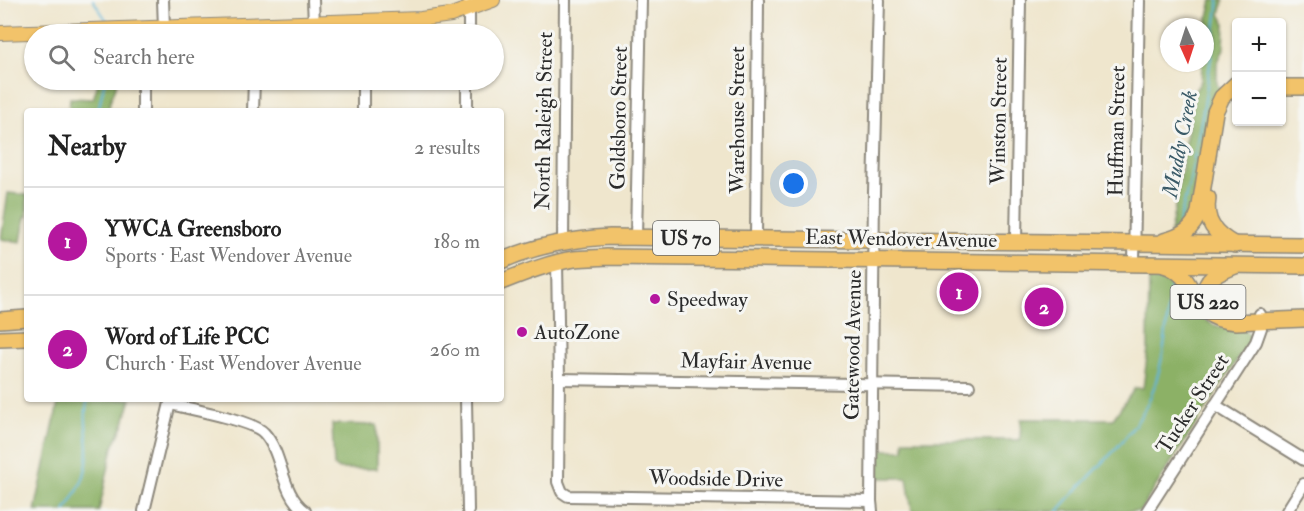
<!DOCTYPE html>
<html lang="en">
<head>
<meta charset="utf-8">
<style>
  :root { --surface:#fff; --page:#f6f6f6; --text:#222; --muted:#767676; --line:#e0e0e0; --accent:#b5179e }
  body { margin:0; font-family:"IM FELL Double Pica",serif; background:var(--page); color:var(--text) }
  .controls { position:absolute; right:18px; top:18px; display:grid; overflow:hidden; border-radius:6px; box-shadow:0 2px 4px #0004 }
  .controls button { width:54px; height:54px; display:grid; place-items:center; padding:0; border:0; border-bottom:2px solid var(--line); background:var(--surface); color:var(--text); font:30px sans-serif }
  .compass { position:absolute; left:1160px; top:18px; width:54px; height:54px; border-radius:50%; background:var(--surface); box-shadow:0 2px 4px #0004; rotate:177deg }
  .you { position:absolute; left:794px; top:184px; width:21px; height:21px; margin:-15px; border:4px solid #fff; border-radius:50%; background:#1a73e8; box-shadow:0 0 0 9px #1a73e833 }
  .badge { display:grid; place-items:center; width:39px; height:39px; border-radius:50%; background:var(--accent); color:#fff; font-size:20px; font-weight:700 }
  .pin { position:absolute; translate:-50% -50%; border:3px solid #fff; box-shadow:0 2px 6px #0006 }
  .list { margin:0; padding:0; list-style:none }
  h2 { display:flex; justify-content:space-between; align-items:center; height:78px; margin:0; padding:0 24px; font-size:26px }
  h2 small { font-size:20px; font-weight:400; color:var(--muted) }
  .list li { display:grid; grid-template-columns:39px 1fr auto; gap:18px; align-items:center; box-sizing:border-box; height:108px; padding:0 24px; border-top:2px solid var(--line) }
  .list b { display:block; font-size:22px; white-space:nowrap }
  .list p { margin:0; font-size:20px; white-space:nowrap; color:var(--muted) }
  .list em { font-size:20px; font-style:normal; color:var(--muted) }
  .icon { flex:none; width:33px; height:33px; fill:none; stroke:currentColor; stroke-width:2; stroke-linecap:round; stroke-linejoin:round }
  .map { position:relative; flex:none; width:1304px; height:511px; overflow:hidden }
  .search { position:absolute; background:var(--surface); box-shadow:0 2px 4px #0004; left:24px; top:24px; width:480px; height:66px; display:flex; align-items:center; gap:15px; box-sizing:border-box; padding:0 21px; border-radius:33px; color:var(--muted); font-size:22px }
  .panel { position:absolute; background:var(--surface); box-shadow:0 2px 4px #0004; left:24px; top:108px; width:480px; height:294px; border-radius:6px }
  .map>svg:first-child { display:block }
  .forest { fill:#8cb166; stroke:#5c6e48; stroke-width:1.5 }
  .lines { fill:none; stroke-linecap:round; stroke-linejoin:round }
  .stream { stroke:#5db6db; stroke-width:2 }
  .minor-casing { stroke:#8d887c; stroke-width:14 }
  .major-casing { stroke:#8d887c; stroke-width:16 }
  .highway-casing { stroke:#8d887c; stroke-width:18 }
  .minor { stroke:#fff; stroke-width:10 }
  .major { stroke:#f2c36a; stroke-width:14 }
  .highway { stroke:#f2c36a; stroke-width:15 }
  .poi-dot { fill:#b5179e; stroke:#f6f6f2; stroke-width:2 }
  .labels { text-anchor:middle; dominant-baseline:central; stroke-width:6; stroke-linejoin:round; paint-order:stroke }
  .shield { fill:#f6f6f2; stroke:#686867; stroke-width:1.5 }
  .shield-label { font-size:20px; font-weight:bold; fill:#2b2b2b }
  .street-label { font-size:21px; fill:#2b2b2b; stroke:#f6f6f2 }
  .poi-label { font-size:21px; fill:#2b2b2b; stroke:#f6f6f2; text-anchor:start }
  .water-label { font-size:22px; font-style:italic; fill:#3c5c69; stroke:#f6f6f2 }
</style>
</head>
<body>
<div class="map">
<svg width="1304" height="511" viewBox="0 0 1304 511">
  <rect width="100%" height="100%" fill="#f6f6f2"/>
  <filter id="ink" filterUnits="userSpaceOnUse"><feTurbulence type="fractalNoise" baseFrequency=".0167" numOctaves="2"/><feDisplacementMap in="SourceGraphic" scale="12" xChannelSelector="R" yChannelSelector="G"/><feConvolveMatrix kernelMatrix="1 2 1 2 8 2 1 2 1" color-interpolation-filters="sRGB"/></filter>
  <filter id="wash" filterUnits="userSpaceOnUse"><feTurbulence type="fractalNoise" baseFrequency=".008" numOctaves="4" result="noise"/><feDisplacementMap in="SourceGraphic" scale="24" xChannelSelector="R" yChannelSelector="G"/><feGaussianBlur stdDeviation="1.35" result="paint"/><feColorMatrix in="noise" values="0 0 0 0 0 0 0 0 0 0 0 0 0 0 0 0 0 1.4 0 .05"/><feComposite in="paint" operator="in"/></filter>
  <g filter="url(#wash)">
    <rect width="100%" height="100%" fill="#efe6cd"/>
    <g class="forest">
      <path d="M1212,0H1224L1220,14L1225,23L1224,48L1217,64V85L1222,89L1190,221L1170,233L1182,170L1183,151L1192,111L1193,94L1201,81L1202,63H1205V30Z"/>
      <path d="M99,80H117C117,92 108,97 109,111H69L70,98L93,99Z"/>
      <path d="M8,193L27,195V216L25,217L21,242L1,239Z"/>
      <path d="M1149,275C1158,276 1174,276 1180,283C1184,287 1187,295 1190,300C1204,325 1215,329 1243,329L1250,335V340L1140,511H912L907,478H878L879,450H904V440H1020L1021,419H1113L1135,388H1143L1148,349Z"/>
      <path d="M59,399H131L124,423L113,447L99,511H35Z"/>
      <path d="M332,424L377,425V469H339L334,466Z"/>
    </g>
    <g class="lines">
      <g class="stream">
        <path d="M93,0L107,21"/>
        <path d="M98,111L105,80"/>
        <path d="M1179,223L1190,180L1205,100L1219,0"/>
        <path d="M65,511C82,486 91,468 87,436C86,423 84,412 88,399"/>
        <path d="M1058,511C1084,480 1121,449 1142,414C1164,376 1167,328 1170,286"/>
      </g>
    </g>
  </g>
  <g filter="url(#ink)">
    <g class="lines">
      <defs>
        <g id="minor">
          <path d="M163,0L164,28"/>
          <path d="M313,0L314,23"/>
          <path d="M364,34L365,21"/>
          <path d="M469,34V0"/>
          <path d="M143,111V80"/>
          <path d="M253,111L254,80"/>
          <path d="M363,111V80"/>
          <path d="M467,111V80"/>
          <path d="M636,237L641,0"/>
          <path d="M756,239L758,0"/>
          <path d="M563,242L565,0"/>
          <path d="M1016,242L1020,0"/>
          <path d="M1134,262L1139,0"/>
          <path d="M557,263L559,379L558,482L562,492L568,496L871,501"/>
          <path d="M559,379L969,386"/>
          <path d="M466,399L468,511"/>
          <path d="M170,404C189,409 253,420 264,433C284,455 280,493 305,511"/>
          <path d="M1215,405L1304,460"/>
          <path d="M144,511L171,399"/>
          <path d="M872,511L871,501L874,192L879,0"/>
          <path d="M1147,511L1256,342L1261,328L1260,314"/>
          <path d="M1287,511L1304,484"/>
        </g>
        <path id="major" d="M0,33L421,19L451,15L493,0"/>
        <g id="highway">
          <path d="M1282,87H1304"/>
          <path d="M1208,198C1204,222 1215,234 1235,245"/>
          <path d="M1164,241C1182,236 1193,230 1199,212L1215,112L1222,97L1236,84"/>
          <path d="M501,261C536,245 572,239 610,237L1304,245"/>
          <path d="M1164,265C1202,276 1185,319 1236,322L1304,319"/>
          <path d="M501,282C524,273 549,263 574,259C584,258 596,258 607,257L1304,266"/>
          <path d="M1213,308L1205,295C1204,277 1221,272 1235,266"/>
          <path d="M0,320L27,318"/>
          <path d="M0,339L27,338"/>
        </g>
      </defs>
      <use href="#minor" class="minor-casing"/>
      <use href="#major" class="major-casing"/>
      <use href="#highway" class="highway-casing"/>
      <use href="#minor" class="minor"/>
      <use href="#major" class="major"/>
      <use href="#highway" class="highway"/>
    </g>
  </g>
  <g class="poi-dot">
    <circle cx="655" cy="299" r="6"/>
    <circle cx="522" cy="332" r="6"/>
  </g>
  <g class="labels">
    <g class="shield">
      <rect x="653" y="221" width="66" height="34" rx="4.5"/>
      <rect x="1170.5" y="285" width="75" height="34" rx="4.5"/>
    </g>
    <g class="shield-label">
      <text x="686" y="238">US 70</text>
      <text x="1208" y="302">US 220</text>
    </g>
    <g class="street-label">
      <text transform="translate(619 118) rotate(-89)">Goldsboro Street</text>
      <text transform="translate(737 120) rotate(-90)">Warehouse Street</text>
      <text transform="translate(544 121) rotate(-89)">North Raleigh Street</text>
      <text transform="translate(999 121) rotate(-89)">Winston Street</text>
      <text transform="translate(1117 131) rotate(-89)">Huffman Street</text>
      <text transform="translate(901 239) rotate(1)">East Wendover Avenue</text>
      <text transform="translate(853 345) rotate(-89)">Gatewood Avenue</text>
      <text transform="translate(746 362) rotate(1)">Mayfair Avenue</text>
      <text transform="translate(1193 404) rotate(-57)">Tucker Street</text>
      <text transform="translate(716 479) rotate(1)">Woodside Drive</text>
    </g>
    <g class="poi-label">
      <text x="667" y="299">Speedway</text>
      <text x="534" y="332">AutoZone</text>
    </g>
    <g class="water-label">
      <text transform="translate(1180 144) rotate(-79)">Muddy Creek</text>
    </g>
  </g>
</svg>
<div class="controls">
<button>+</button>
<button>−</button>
</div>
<svg class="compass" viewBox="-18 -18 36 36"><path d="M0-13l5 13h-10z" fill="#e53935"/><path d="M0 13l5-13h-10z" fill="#767676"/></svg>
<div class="you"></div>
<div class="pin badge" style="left:959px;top:292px">1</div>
<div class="pin badge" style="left:1044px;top:307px">2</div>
<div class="search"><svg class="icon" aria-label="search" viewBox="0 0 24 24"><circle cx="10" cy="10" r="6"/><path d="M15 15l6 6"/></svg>Search here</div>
<section class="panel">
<h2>Nearby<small>2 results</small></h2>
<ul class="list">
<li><span class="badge">1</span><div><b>YWCA Greensboro</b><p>Sports · East Wendover Avenue</p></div><em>180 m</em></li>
<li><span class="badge">2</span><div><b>Word of Life PCC</b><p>Church · East Wendover Avenue</p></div><em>260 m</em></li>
</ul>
</section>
</div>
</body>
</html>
